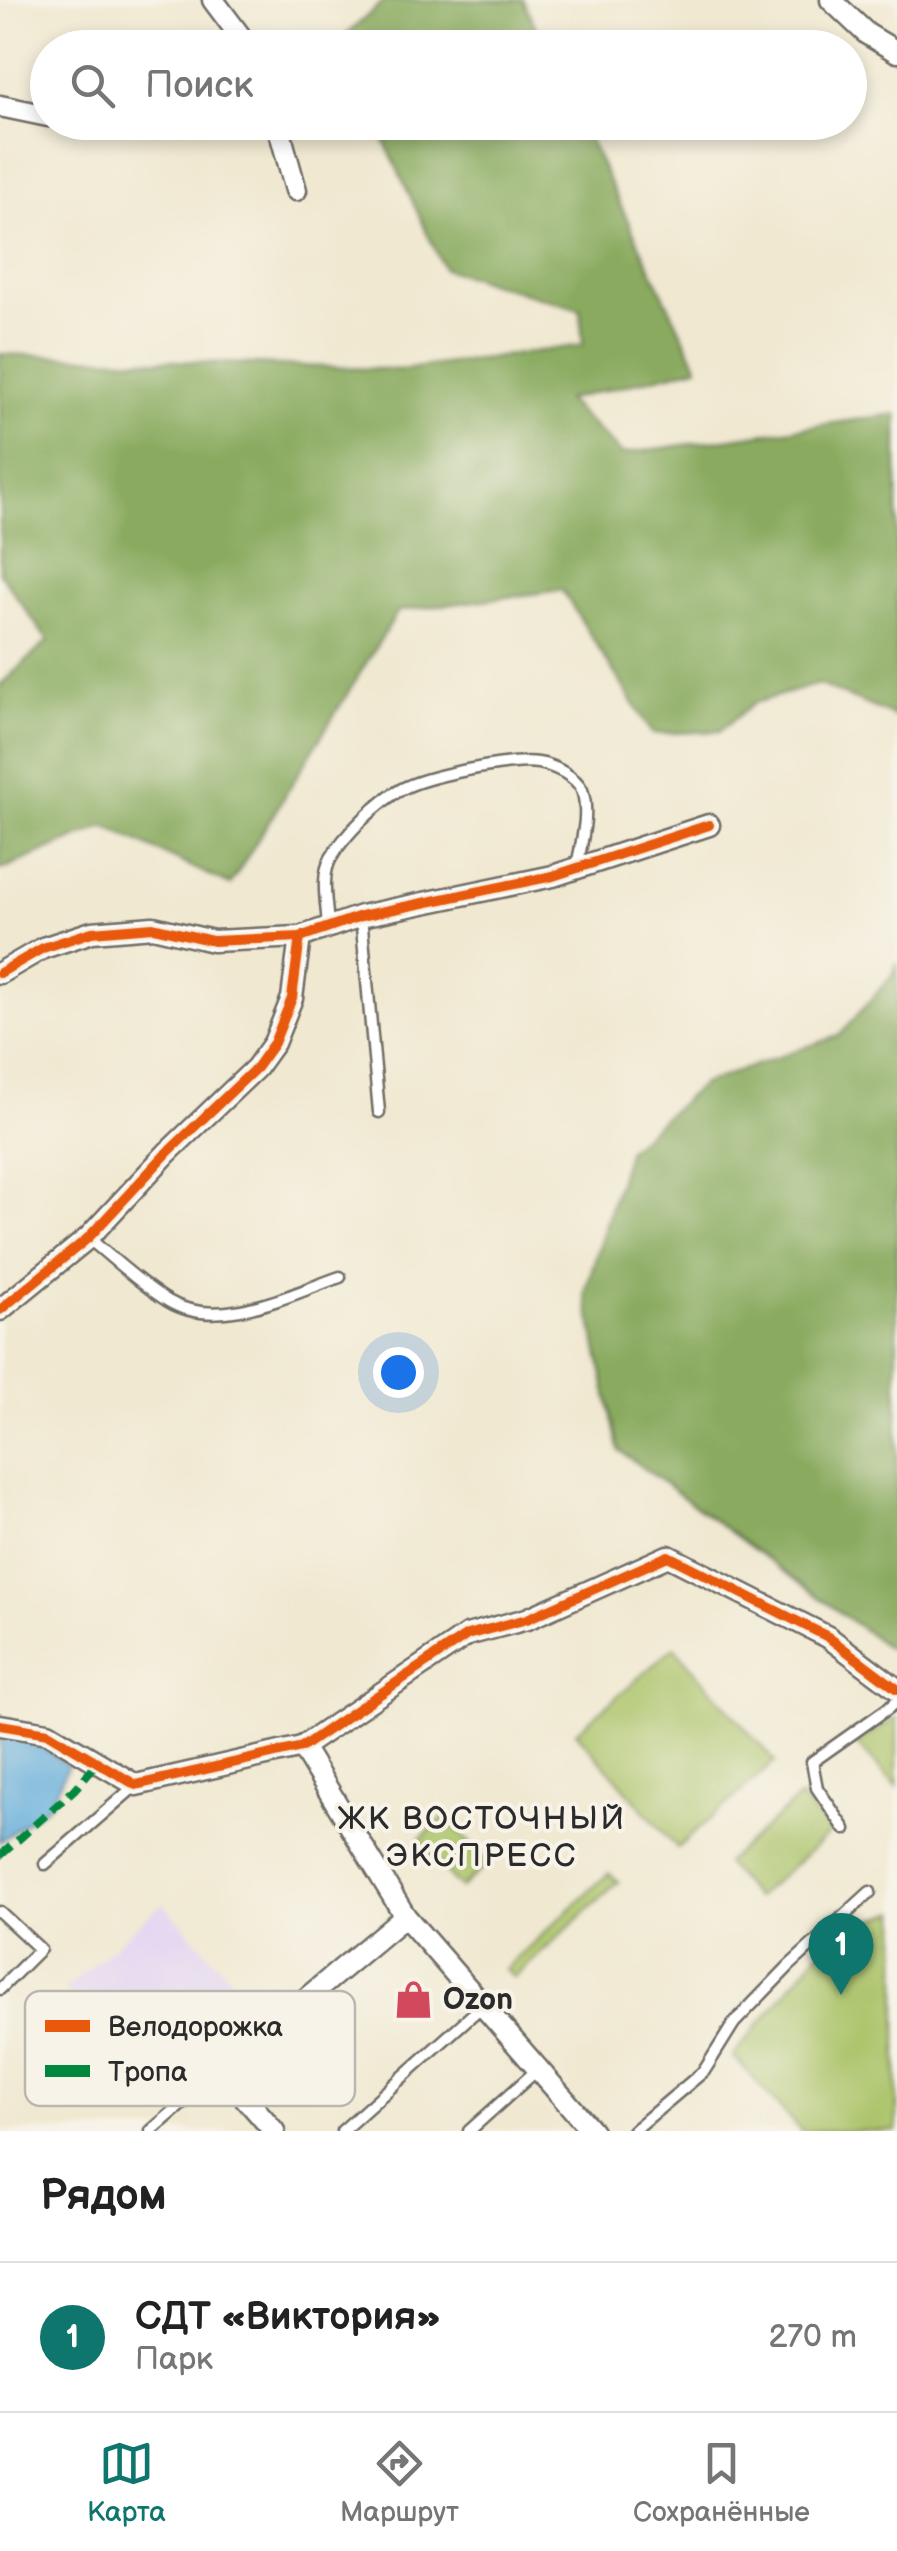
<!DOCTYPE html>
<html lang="ru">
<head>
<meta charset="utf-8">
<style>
  :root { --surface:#fff; --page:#f6f6f6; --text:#222; --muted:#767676; --line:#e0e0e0; --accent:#0f766e }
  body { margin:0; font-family:"Balsamiq Sans",sans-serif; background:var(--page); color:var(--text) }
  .you { position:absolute; left:398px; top:1372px; width:35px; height:35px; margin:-25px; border:8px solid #fff; border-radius:50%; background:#1a73e8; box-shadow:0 0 0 15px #1a73e833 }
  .badge { display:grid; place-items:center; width:65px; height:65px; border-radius:50%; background:var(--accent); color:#fff; font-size:32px; font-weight:700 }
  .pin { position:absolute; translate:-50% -82px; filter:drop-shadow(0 2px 5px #0008) }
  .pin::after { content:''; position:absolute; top:52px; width:35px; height:30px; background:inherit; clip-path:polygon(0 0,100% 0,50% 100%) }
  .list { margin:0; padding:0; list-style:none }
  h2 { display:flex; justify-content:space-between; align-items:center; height:130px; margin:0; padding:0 40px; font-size:42px }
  h2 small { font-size:32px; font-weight:400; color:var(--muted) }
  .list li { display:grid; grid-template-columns:65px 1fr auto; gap:30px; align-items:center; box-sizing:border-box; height:150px; padding:0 40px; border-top:2px solid var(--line) }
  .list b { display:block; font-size:38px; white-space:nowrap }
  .list p { margin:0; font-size:32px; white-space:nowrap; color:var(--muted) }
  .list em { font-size:32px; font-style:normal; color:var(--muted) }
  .icon { flex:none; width:55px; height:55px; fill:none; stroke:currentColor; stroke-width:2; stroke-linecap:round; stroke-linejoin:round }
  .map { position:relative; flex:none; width:897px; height:2131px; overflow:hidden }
  .search { position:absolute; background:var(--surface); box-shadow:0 5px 15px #0003; left:30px; right:30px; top:30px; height:110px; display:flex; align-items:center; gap:25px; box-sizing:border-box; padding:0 35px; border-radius:55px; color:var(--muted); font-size:38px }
  .sheet { height:280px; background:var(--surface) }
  nav { display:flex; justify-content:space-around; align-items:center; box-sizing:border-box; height:140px; border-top:2px solid var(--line); background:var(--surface); font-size:28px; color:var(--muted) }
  nav a { display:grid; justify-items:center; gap:5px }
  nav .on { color:var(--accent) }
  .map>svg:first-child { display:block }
  .built { fill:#e2d4f3 }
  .green { fill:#acc46a; stroke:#6c784a; stroke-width:2.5 }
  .forest { fill:#89aa5e; stroke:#5a6a44; stroke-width:2.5 }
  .water { fill:#63addb; stroke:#476c83; stroke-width:2.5 }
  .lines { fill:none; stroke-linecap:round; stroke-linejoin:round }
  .service-casing { stroke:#706d65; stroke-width:15 }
  .minor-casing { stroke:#706d65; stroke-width:25 }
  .service { stroke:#fff; stroke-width:10 }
  .minor { stroke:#fff; stroke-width:20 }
  .quiet { stroke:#00873e; stroke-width:8; stroke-dasharray:15 8; stroke-linecap:butt }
  .cycleway-casing { stroke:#f7f3e8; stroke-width:16 }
  .cycleway { stroke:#e8590c; stroke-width:10 }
  .labels { text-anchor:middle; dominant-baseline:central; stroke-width:8; stroke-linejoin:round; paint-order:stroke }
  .poi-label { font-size:30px; font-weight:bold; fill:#2b2b2b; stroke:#f7f3e8; text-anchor:start }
  .neighbourhood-label { font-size:32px; letter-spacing:2.5px; fill:#2b2b2b; stroke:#f7f3e8 }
  .key { fill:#f7f3e8; stroke:#bab7af; stroke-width:2.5 }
  .key-label { font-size:28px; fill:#2b2b2b }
</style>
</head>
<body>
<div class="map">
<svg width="897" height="2131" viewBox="0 0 897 2131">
  <rect width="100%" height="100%" fill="#f7f3e8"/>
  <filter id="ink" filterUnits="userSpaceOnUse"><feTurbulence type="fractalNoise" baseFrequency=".01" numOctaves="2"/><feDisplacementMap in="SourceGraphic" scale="20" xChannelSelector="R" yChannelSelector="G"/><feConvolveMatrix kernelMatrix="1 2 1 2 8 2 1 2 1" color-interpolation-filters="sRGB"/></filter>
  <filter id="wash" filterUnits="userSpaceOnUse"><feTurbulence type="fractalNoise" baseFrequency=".0048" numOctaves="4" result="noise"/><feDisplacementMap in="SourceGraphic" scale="40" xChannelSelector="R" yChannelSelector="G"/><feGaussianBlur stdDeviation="2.25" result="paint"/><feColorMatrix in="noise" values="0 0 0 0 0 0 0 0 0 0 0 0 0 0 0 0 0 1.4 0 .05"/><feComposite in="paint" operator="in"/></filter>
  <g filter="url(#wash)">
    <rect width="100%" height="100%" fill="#f0e8d0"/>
    <path class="built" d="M163,1903L258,2009L160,2097L65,1990Z"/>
    <g class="green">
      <path d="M674,1647L775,1762L677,1848L576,1732Z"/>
      <path d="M897,1718V1787L856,1743Z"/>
      <path d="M800,1797L831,1832L756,1898L725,1863Z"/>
      <path d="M445,1816L488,1863L461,1888L417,1842Z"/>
      <path d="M609,1873L618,1882L514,1978L505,1969Z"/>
      <path d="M897,1911V2131H801L733,2056L835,1933Z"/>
    </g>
    <g class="forest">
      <path d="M385,0H523L545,47H342L339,41Z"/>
      <path d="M376,123H581L698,367L566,400L622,454L897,414V717L818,684L754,703L720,731L653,734L562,590L398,611L230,885L105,826L0,870V685L48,641L0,573V354L400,370L583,345L580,309L444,269Z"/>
      <path d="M897,962V1649L888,1648L619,1450L585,1293L628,1149L702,1084L840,1035L894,973Z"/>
    </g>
    <path class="water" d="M0,1736L31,1739L68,1765L51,1803L0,1842Z"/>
  </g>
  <g filter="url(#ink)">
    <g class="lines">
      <defs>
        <g id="service">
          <path d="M361,916L379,1112"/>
          <path d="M328,926C327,905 320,877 331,858C344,835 379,801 402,789C426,776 511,759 538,763C552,765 576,776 582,790C590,813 581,844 577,867"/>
          <path d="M88,1238C114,1259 140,1284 168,1301C219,1332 290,1294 340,1277"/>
          <path d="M845,1829L817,1788L812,1762L897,1702"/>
          <path d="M45,1864L135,1786"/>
          <path d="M0,1912L40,1949L0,1989"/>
          <path d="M151,2131L221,2070"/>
          <path d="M342,2131L481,2007"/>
          <path d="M469,2131L537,2070"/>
          <path d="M633,2131L704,2071L734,2023L789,1966L870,1892"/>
        </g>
        <g id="minor">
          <path d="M213,0L249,48"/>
          <path d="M831,0L867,34L897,52"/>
          <path d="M0,106L48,116"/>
          <path d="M277,122L296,190"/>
          <path d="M0,973L43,948L92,932L153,927L213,941L300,937L361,916L553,876L709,825"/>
          <path d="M0,1310L88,1238L167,1153L256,1068L274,1043L292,998L300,937"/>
          <path d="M0,1725L48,1733L136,1785L302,1747L467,1635L527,1619L668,1556L828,1637L897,1689"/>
          <path d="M302,1747L405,1916L592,2131"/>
          <path d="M274,2131L221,2070L405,1916"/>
        </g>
      </defs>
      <use href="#service" class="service-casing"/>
      <use href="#minor" class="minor-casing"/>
      <use href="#service" class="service"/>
      <use href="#minor" class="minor"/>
      <path class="quiet" d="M0,1856L75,1789L98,1762"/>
      <defs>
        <g id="cycleway">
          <path d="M0,973L43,948L92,932L153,927L213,941L300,937L361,916L553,876L709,825"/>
          <path d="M0,1310L88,1238L167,1153L256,1068L274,1043L292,998L300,937"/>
          <path d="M0,1725L48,1733L136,1785L302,1747L467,1635L527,1619L668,1556L828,1637L897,1689"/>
        </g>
      </defs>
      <use href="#cycleway" class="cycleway-casing"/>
      <use href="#cycleway" class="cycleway"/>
    </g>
  </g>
  <defs>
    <symbol id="shop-bare" viewBox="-9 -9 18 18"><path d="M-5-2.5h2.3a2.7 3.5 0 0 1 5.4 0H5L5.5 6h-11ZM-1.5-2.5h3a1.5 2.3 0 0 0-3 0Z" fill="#d1495b" stroke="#f7f3e8" stroke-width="2.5" paint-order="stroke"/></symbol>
  </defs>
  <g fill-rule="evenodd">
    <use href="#shop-bare" x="386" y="1972" width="55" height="55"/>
  </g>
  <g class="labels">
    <g class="poi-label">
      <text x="443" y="2000">Ozon</text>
    </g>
    <g class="neighbourhood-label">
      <text x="482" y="1819">ЖК ВОСТОЧНЫЙ<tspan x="482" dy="37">ЭКСПРЕСС</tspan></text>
    </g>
  </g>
  <rect x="25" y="1991" width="330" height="115" rx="15" class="key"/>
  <rect x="45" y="2020" width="45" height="12" fill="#e8590c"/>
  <rect x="45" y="2065" width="45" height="12" fill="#00873e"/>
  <g class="key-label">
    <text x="108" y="2036">Велодорожка</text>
    <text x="108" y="2081">Тропа</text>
  </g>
</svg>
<div class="you"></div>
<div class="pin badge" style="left:841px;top:1995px">1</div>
<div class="search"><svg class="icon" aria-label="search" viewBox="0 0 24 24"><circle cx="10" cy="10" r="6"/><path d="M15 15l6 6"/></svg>Поиск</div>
</div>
<section class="sheet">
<h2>Рядом<small></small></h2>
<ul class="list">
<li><span class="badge">1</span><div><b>СДТ «Виктория»</b><p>Парк</p></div><em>270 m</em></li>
</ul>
</section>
<nav>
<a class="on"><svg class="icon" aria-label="map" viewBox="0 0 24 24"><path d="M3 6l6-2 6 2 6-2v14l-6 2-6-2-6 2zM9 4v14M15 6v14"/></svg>Карта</a>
<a><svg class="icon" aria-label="directions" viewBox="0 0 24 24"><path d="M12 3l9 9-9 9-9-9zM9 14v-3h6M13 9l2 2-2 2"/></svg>Маршрут</a>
<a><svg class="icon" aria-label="saved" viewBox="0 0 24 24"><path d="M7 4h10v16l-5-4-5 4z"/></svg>Сохранённые</a>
</nav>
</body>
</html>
